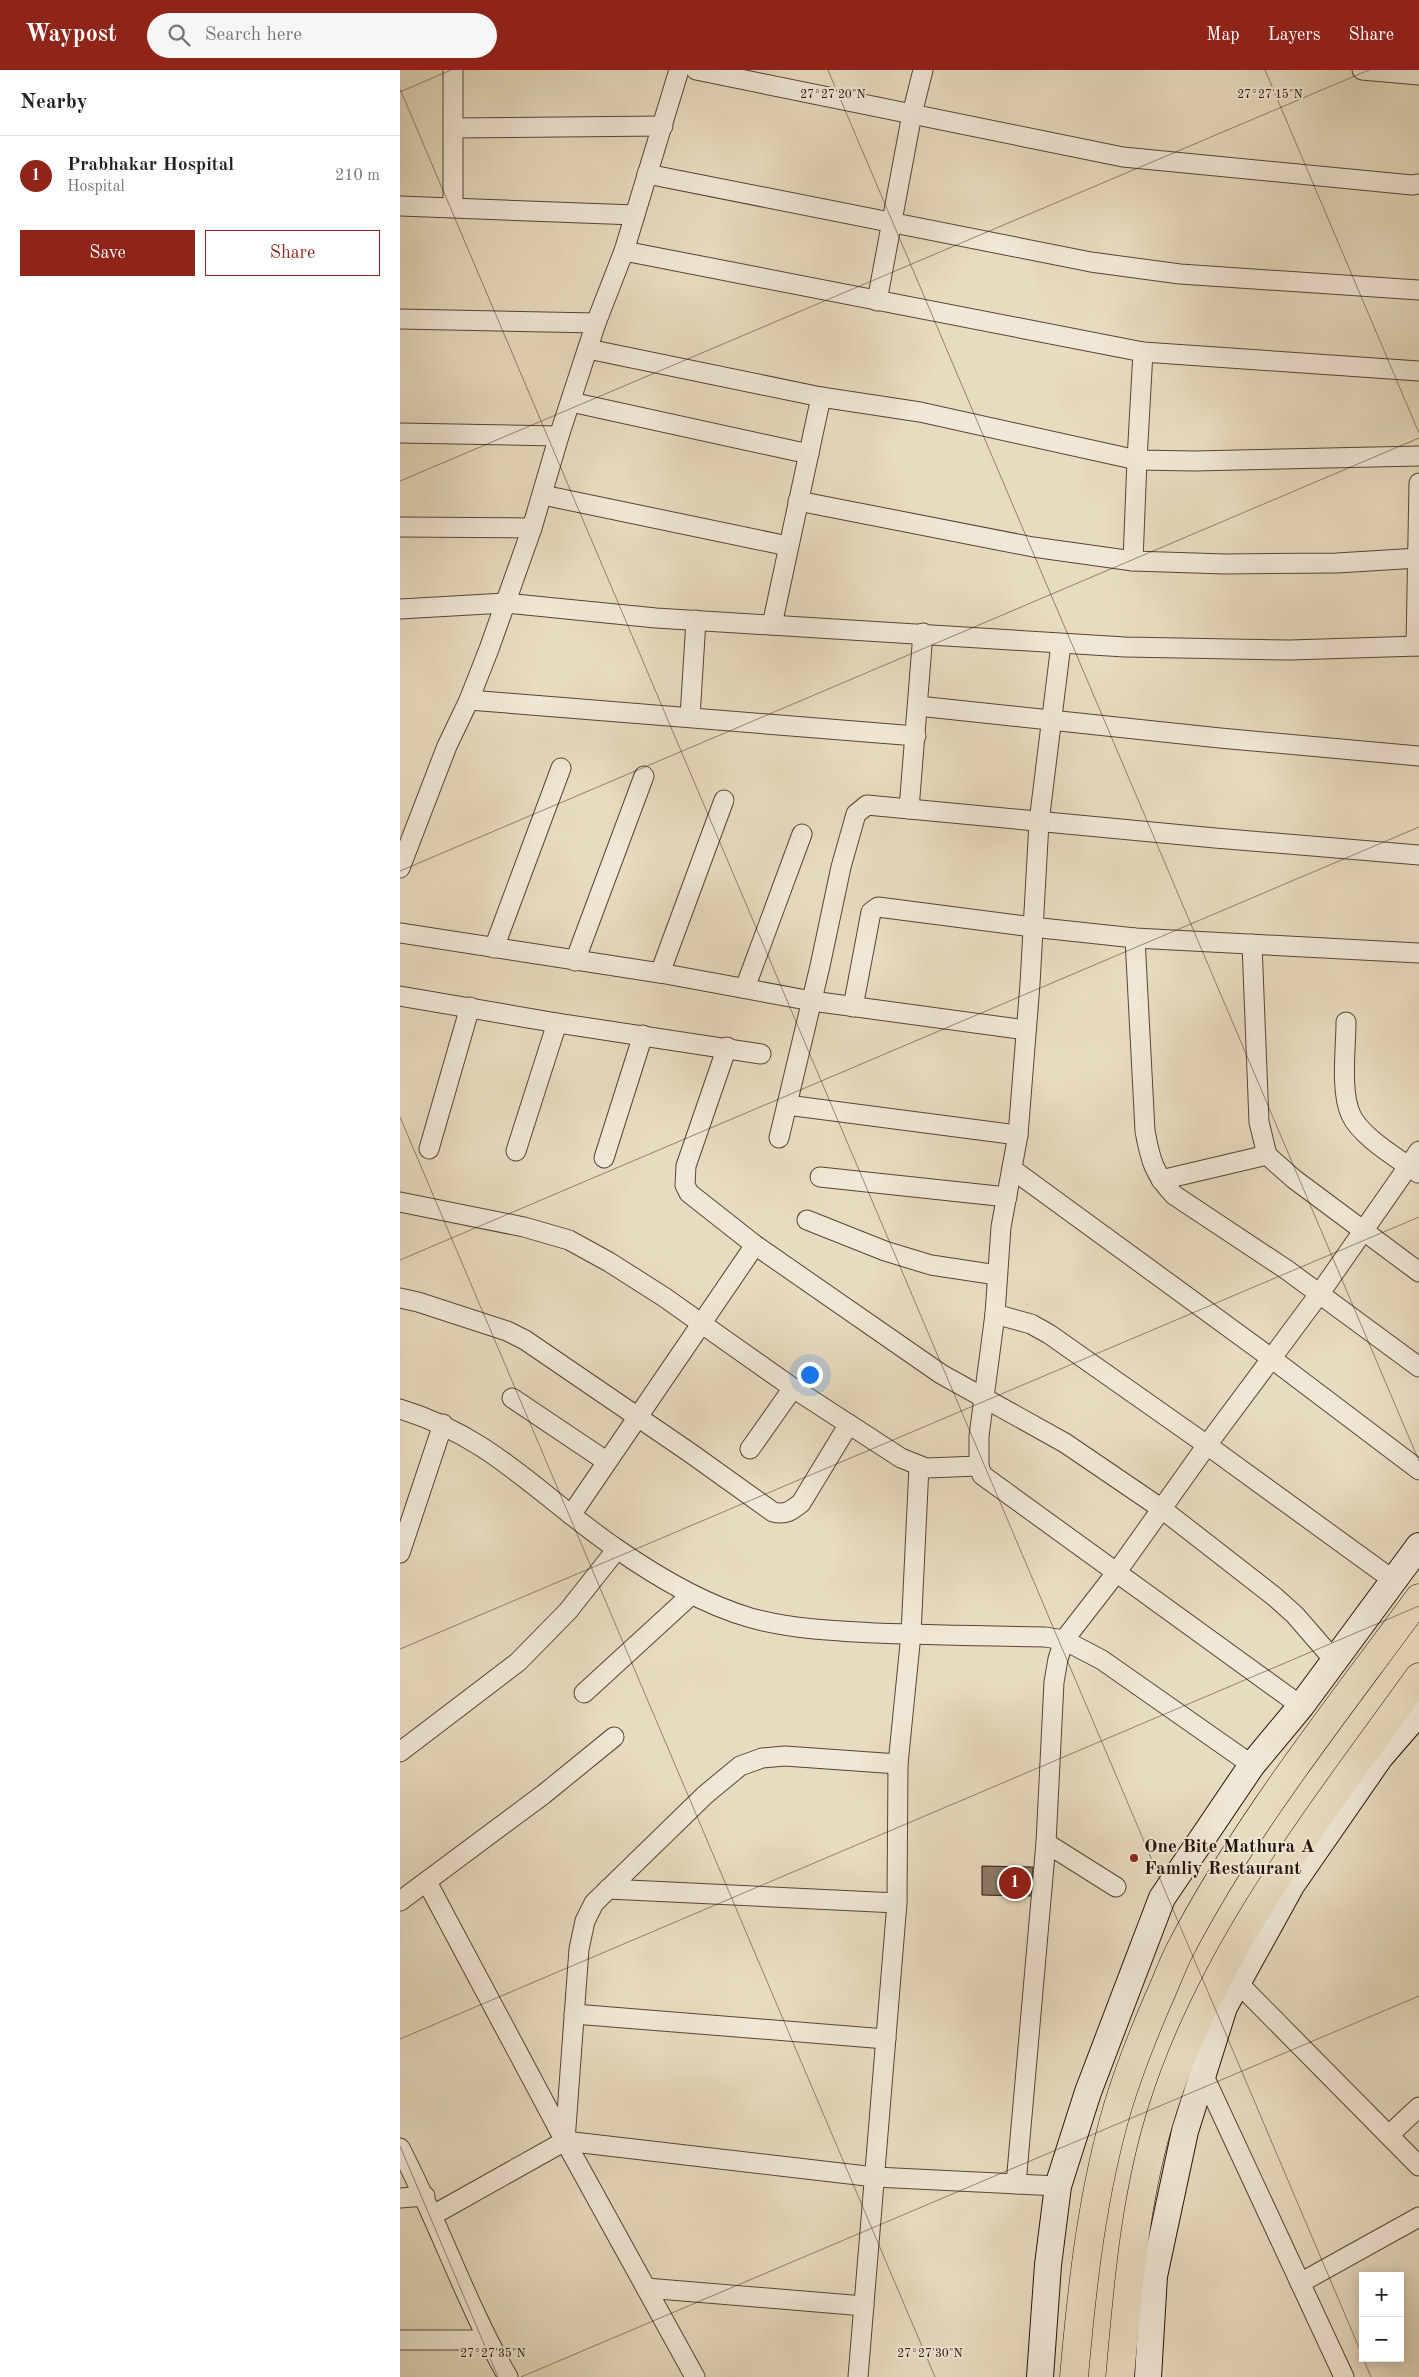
<!DOCTYPE html>
<html lang="en">
<head>
<meta charset="utf-8">
<style>
  :root { --surface:#fff; --page:#f6f6f6; --text:#202124; --muted:#757577; --line:#e0e0e0; --accent:#8f2418 }
  body { margin:0; font-family:"Old Standard TT",serif; background:var(--page); color:var(--text) }
  .controls { position:absolute; right:15px; bottom:15px; display:grid; overflow:hidden; border-radius:0px; box-shadow:0 2px 12px #0003 }
  .controls button { width:45px; height:45px; display:grid; place-items:center; padding:0; border:0; border-bottom:1px solid var(--line); background:var(--surface); color:var(--text); font:25px sans-serif }
  .you { position:absolute; left:409px; top:1304px; width:18px; height:18px; margin:-12px; border:4px solid #fff; border-radius:50%; background:#1a73e8; box-shadow:0 0 0 8px #1a73e833 }
  .badge { display:grid; place-items:center; width:32px; height:32px; border-radius:50%; background:var(--accent); color:#fff; font-size:16px; font-weight:700 }
  .pin { position:absolute; translate:-50% -50%; border:2px solid #fff; box-shadow:0 1px 5px #0006 }
  .list { margin:0; padding:0; list-style:none }
  h2 { display:flex; justify-content:space-between; align-items:center; height:65px; margin:0; padding:0 20px; font-size:21px }
  h2 small { font-size:16px; font-weight:400; color:var(--muted) }
  .list li { display:grid; grid-template-columns:32px 1fr auto; gap:15px; align-items:center; box-sizing:border-box; height:80px; padding:0 20px; border-top:1px solid var(--line) }
  .list b { display:block; font-size:19px; white-space:nowrap }
  .list p { margin:0; font-size:16px; white-space:nowrap; color:var(--muted) }
  .list em { font-size:16px; font-style:normal; color:var(--muted) }
  .actions { display:flex; gap:10px; padding:15px 20px }
  .actions a { flex:1; padding:11px 0; border:1px solid var(--accent); border-radius:0px; text-align:center; font-size:18px; color:var(--accent) }
  .actions .main { background:var(--accent); color:#fff }
  .icon { flex:none; width:28px; height:28px; fill:none; stroke:currentColor; stroke-width:2; stroke-linecap:round; stroke-linejoin:round }
  .map { position:relative; flex:none; width:1019px; height:2307px; overflow:hidden }
  header { display:flex; align-items:center; gap:30px; box-sizing:border-box; height:70px; padding:0 25px; background:var(--accent); color:#fff }
  header strong { font-size:24px }
  nav { display:flex; gap:28px; margin-inline-start:auto; font-size:18px }
  .search { width:350px; height:45px; background:var(--page); display:flex; align-items:center; gap:12px; box-sizing:border-box; padding:0 18px; border-radius:28px; color:var(--muted); font-size:19px }
  main { display:flex }
  aside { flex:1; background:var(--surface) }
  .map>svg:first-child { display:block }
  .building { fill:#8b7b68; stroke:#271208 }
  .lines { fill:none; stroke-linecap:round; stroke-linejoin:round }
  .street-casing { stroke:#574436; stroke-width:21 }
  .secondary-casing { stroke:#271208; stroke-width:28 }
  .highway-casing { stroke:#271208; stroke-width:29 }
  .street { stroke:#f0e8d6; stroke-width:19 }
  .secondary { stroke:#f0e8d6; stroke-width:26 }
  .highway { stroke:#e8dcc0; stroke-width:28 }
  .ticks { fill:none; stroke:#271208; stroke-width:1; stroke-opacity:0.45 }
  .poi-dot { fill:#8f2418; stroke:#f0e8d6; stroke-width:2 }
  .labels { text-anchor:middle; dominant-baseline:central; stroke-width:4; stroke-linejoin:round; paint-order:stroke }
  .poi-label { font-size:19px; font-weight:bold; fill:#271208; stroke:#f0e8d6; text-anchor:start }
  .ticks-label { font-size:12px; text-anchor:middle; fill:#271208; stroke:#f0e8d6; stroke-width:4; stroke-linejoin:round; paint-order:stroke }
</style>
</head>
<body>
<header>
<strong>Waypost</strong>
<div class="search"><svg class="icon" aria-label="search" viewBox="0 0 24 24"><circle cx="10" cy="10" r="6"/><path d="M15 15l6 6"/></svg>Search here</div>
<nav><a>Map</a><a>Layers</a><a>Share</a></nav>
</header>
<main>
<aside>
<h2>Nearby<small></small></h2>
<ul class="list">
<li><span class="badge">1</span><div><b>Prabhakar Hospital</b><p>Hospital</p></div><em>210 m</em></li>
</ul>
<div class="actions"><a class="main">Save</a><a>Share</a></div>
</aside>
<div class="map">
<svg width="1019" height="2307" viewBox="0 0 1019 2307">
  <rect width="100%" height="100%" fill="#e8dcc0"/>
  <filter id="stains"><feTurbulence type="fractalNoise" baseFrequency=".004" numOctaves="4"/><feColorMatrix values="0 0 0 0 .2 0 0 0 0 .09 0 0 0 0 .02 0 0 0 .5 -.17"/></filter>
  <radialGradient id="worn" r=".72"><stop offset=".6" stop-color="#630" stop-opacity="0"/><stop offset="1" stop-color="#630" stop-opacity=".3"/></radialGradient>
  <path class="building" d="M582,1796L633,1797L632,1826L582,1825Z"/>
  <g class="lines">
    <defs>
      <g id="street">
        <path d="M53,0V136"/>
        <path d="M296,0L723,87L1012,115L1019,114"/>
        <path d="M962,0L1019,5"/>
        <path d="M53,58L263,56"/>
        <path d="M247,104L691,192L780,204L1019,220"/>
        <path d="M0,136L235,145"/>
        <path d="M224,181L743,282L1019,301"/>
        <path d="M477,231L512,44L523,0"/>
        <path d="M0,249L196,253"/>
        <path d="M188,279L421,327L520,342L737,390L733,491"/>
        <path d="M743,282L737,390L794,391L1019,386"/>
        <path d="M171,332L409,384"/>
        <path d="M0,363L159,366"/>
        <path d="M143,425L388,476"/>
        <path d="M398,431L633,477L733,491L825,494L937,493L1019,488"/>
        <path d="M0,457L132,458"/>
        <path d="M0,539L105,533L256,548L725,577L890,580L1019,576"/>
        <path d="M372,555L421,327"/>
        <path d="M661,574L639,752L630,914L618,1065L601,1157L595,1244L579,1366V1396L582,1405L901,1636"/>
        <path d="M1016,576L1019,413"/>
        <path d="M69,630L516,666"/>
        <path d="M518,636L820,668L1019,686"/>
        <path d="M290,647L296,550"/>
        <path d="M509,739L523,563"/>
        <path d="M0,798L47,676L69,630L89,579L132,458L159,366L196,253L224,181L279,0"/>
        <path d="M0,863L260,903L412,931L626,960"/>
        <path d="M735,868L745,1061C750,1089 754,1104 774,1125L887,1200L1019,1297"/>
        <path d="M852,874L859,1052L867,1085L894,1109L1019,1202"/>
        <path d="M94,878L161,698"/>
        <path d="M175,891L244,706"/>
        <path d="M260,903L324,730"/>
        <path d="M345,918L402,764"/>
        <path d="M0,926L157,953L361,984"/>
        <path d="M453,937L471,842L478,837L632,857L735,868L1019,883"/>
        <path d="M946,952C946,979 940,1021 951,1045C961,1067 999,1089 1018,1103"/>
        <path d="M327,977L286,1096L285,1115L289,1123L355,1175L541,1304L665,1373L762,1439L875,1527L895,1545L934,1590"/>
        <path d="M387,1035L618,1065"/>
        <path d="M379,1068L420,896L441,797L456,744L467,735L815,768L1019,785"/>
        <path d="M29,1079L70,937"/>
        <path d="M116,1081L157,953"/>
        <path d="M204,1088L243,965"/>
        <path d="M612,1099L871,1288L1019,1400"/>
        <path d="M420,1107L607,1127"/>
        <path d="M761,1110L867,1085"/>
        <path d="M0,1132L124,1157L169,1170L209,1192L264,1227L393,1318L501,1388L526,1398L579,1396"/>
        <path d="M407,1150L485,1181L531,1195L597,1205"/>
        <path d="M0,1228L18,1232L107,1261L125,1270L289,1382L373,1442C386,1445 391,1441 401,1433L449,1354"/>
        <path d="M595,1244L631,1254L649,1264L807,1375L993,1510"/>
        <path d="M112,1328L206,1391"/>
        <path d="M0,1339C91,1366 142,1428 217,1479C259,1508 303,1534 351,1548C391,1559 434,1561 475,1563C531,1565 588,1566 645,1567L664,1570L702,1590L852,1695"/>
        <path d="M350,1379L393,1318"/>
        <path d="M171,1445L355,1175"/>
        <path d="M0,1483L43,1354"/>
        <path d="M184,1623L291,1525"/>
        <path d="M0,1682L118,1592L168,1541L217,1479"/>
        <path d="M646,1773L654,1612L658,1589L664,1570L716,1503L807,1375L920,1223L1019,1081"/>
        <path d="M27,1812L165,2071L295,2307"/>
        <path d="M208,1819L497,1833"/>
        <path d="M0,1831L144,1724L214,1667"/>
        <path d="M838,1913L1019,2096"/>
        <path d="M174,1944L486,1969"/>
        <path d="M803,2004L944,2307"/>
        <path d="M989,2065L1019,2037"/>
        <path d="M165,2071L179,1879L185,1851L194,1833L305,1725L340,1696L362,1688L385,1686L498,1694"/>
        <path d="M0,2078C39,2153 66,2234 108,2307"/>
        <path d="M616,2114L646,1773L716,1817"/>
        <path d="M0,2128L25,2126"/>
        <path d="M33,2145L165,2071L475,2107L658,2116"/>
        <path d="M900,2213L1019,2147"/>
        <path d="M246,2218L464,2236"/>
        <path d="M0,2270H87"/>
        <path d="M458,2307L497,1833L498,1694L511,1564L519,1396"/>
      </g>
      <g id="secondary">
        <path d="M640,2307L648,2195L658,2116L688,2022L762,1828L852,1695L901,1636L1019,1476"/>
        <path d="M748,2307L754,2206L785,2061L824,1937L892,1814L980,1687L1019,1642"/>
      </g>
      <g id="highway">
        <path d="M674,2307C682,2216 692,2124 718,2036C729,2000 743,1965 758,1930C766,1913 772,1895 781,1878C846,1753 936,1642 1019,1528"/>
        <path d="M720,2307C728,2217 735,2125 763,2038C814,1877 922,1742 1019,1607"/>
      </g>
    </defs>
    <use href="#street" class="street-casing"/>
    <use href="#secondary" class="secondary-casing"/>
    <use href="#highway" class="highway-casing"/>
    <use href="#street" class="street"/>
    <use href="#secondary" class="secondary"/>
    <use href="#highway" class="highway"/>
  </g>
  <path class="ticks" d="M428,0L1019,1391M865,0L1019,363M0,19L963,2287M0,22L51,0M0,411L969,0M0,801L1019,368M0,1047L535,2307M0,1190L1019,757M0,1579L1019,1147M0,1969L1019,1536M0,2076L98,2307M963,2288L971,2307M121,2307L1019,1926"/>
  <circle class="poi-dot" cx="734" cy="1788" r="5"/>
  <g class="labels">
    <g class="poi-label">
      <text x="744" y="1777">One Bite Mathura A<tspan x="744" dy="22">Famliy Restaurant</tspan></text>
    </g>
  </g>
  <g class="ticks-label">
    <text x="433" y="28">27°27'20"N</text>
    <text x="870" y="28">27°27'15"N</text>
    <text x="93" y="2287">27°27'35"N</text>
    <text x="530" y="2287">27°27'30"N</text>
  </g>
  <rect width="100%" height="100%" filter="url(#stains)"/>
  <rect width="100%" height="100%" fill="url(#worn)"/>
</svg>
<div class="controls">
<button>+</button>
<button>−</button>
</div>
<div class="you"></div>
<div class="pin badge" style="left:615px;top:1813px">1</div>
</div>
</main>
</body>
</html>
